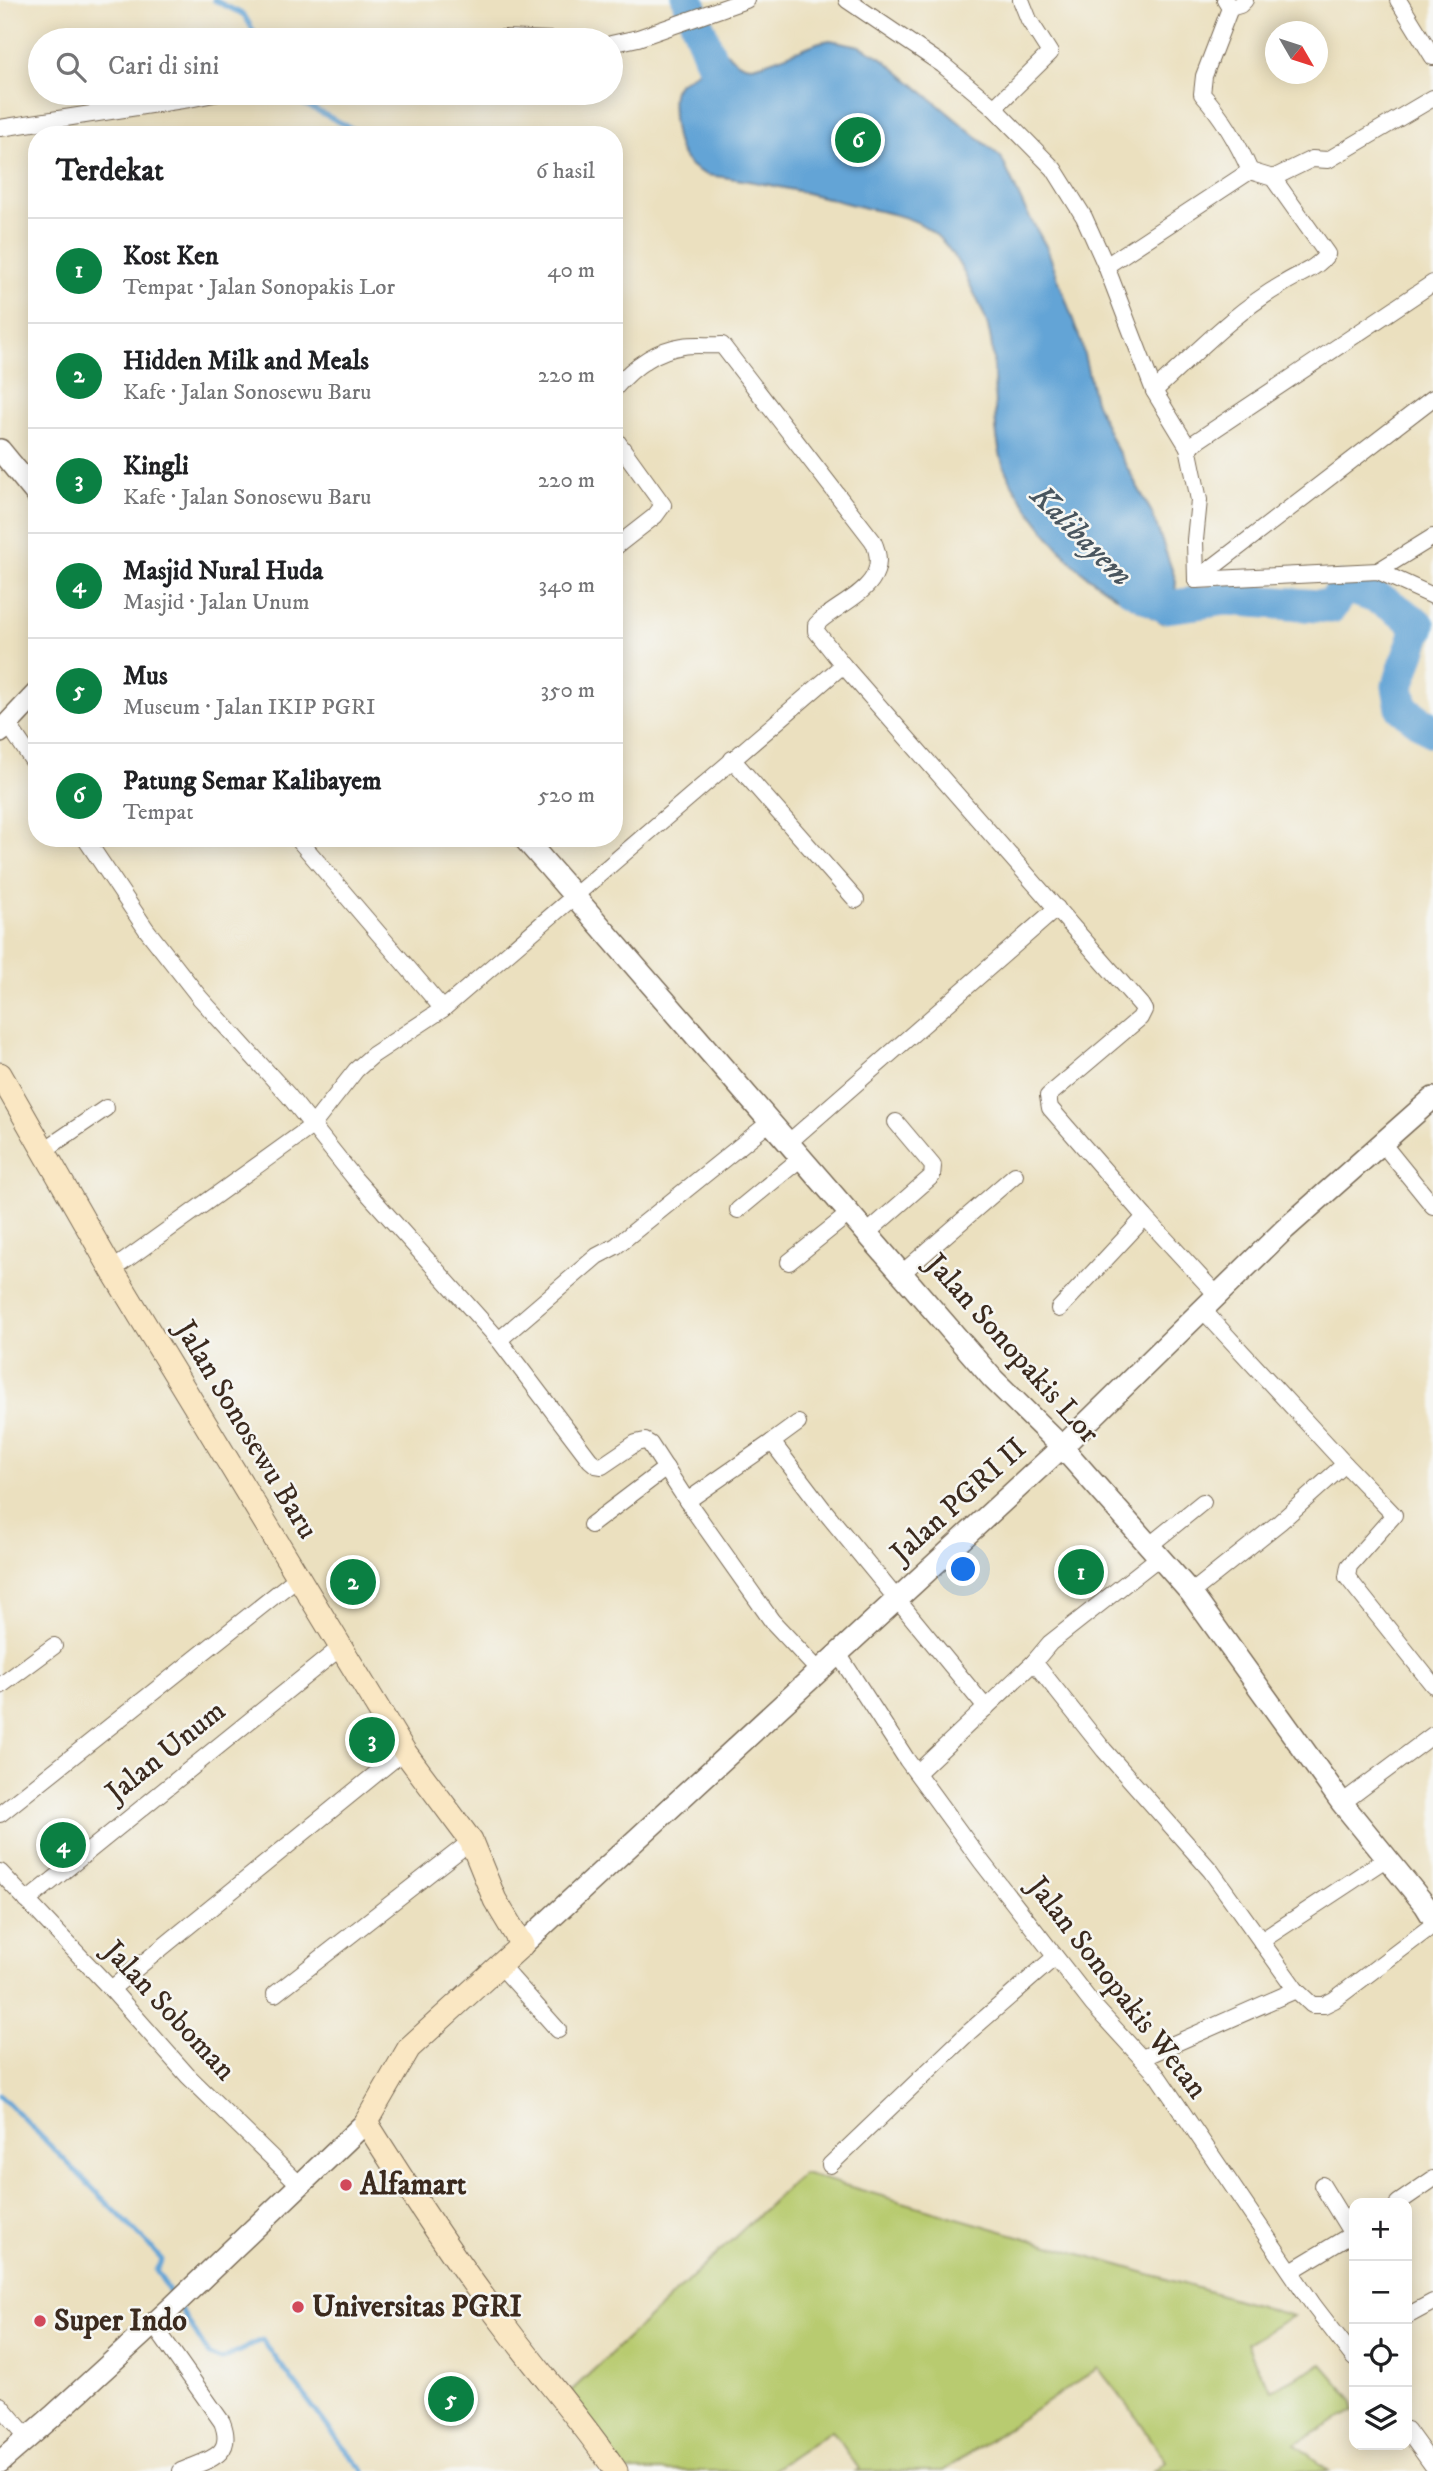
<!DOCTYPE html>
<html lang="id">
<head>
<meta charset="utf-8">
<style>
  :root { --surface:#fff; --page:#f2f2f2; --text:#202124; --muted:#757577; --line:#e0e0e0; --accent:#0b8043 }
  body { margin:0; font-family:"IM FELL DW Pica",serif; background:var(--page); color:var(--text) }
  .controls { position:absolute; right:21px; bottom:21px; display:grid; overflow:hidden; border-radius:14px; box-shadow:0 4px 18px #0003 }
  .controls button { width:63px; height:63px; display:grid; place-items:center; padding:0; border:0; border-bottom:2px solid var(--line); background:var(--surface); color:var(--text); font:35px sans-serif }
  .compass { position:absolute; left:1265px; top:21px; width:63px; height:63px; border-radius:50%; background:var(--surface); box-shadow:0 4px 18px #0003; rotate:129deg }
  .you { position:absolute; left:964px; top:1570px; width:24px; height:24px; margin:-18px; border:5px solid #fff; border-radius:50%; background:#1a73e8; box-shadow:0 0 0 10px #1a73e833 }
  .badge { display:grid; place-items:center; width:46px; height:46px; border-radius:50%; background:var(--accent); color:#fff; font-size:23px; font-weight:700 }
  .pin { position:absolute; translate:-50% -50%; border:4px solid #fff; box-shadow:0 2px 7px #0006 }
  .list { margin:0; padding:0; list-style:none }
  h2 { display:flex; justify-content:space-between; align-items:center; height:91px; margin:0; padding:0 28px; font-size:30px }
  h2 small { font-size:23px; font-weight:400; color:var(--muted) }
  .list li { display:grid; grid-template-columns:46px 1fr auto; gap:21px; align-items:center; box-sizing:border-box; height:105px; padding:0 28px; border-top:2px solid var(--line) }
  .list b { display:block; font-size:26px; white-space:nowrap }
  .list p { margin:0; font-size:23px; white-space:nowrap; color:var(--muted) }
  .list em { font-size:23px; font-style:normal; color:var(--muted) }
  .icon { flex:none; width:38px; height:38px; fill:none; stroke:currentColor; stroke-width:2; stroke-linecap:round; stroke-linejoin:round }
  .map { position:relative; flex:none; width:1433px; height:2471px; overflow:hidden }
  .search { position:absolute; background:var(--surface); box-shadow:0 4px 18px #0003; left:28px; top:28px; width:595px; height:77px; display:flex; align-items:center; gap:18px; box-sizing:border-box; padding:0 24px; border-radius:38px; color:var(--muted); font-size:26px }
  .panel { position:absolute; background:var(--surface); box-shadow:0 4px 18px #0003; left:28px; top:126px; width:595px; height:721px; border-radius:28px }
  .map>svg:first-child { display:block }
  .green { fill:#b8cb6f; stroke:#7a7a46; stroke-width:2 }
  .water { fill:#63a4d6; stroke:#4f677a; stroke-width:2 }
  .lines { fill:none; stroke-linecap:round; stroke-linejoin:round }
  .stream { stroke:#63a4d6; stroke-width:5 }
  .river { stroke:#63a4d6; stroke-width:33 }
  .minor-casing { stroke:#796a56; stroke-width:18 }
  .tertiary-casing { stroke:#796a56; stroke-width:24 }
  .secondary-casing { stroke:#796a56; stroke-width:25 }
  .minor { stroke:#fff; stroke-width:16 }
  .tertiary { stroke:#fff; stroke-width:21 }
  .secondary { stroke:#fae7c3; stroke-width:23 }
  .poi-dot { fill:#d1495b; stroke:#f6f6f2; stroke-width:2.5 }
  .labels { text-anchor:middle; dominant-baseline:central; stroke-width:5; stroke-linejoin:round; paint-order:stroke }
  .street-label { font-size:30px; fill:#3b2a1e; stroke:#f6f6f2 }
  .poi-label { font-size:30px; font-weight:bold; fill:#3b2a1e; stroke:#f6f6f2; text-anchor:start }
  .water-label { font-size:32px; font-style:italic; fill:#49555e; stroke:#f6f6f2 }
</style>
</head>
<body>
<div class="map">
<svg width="1433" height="2471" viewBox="0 0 1433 2471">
  <rect width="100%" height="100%" fill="#f6f6f2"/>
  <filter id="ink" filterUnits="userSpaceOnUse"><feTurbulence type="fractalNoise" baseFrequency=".0143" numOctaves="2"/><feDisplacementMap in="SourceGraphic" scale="14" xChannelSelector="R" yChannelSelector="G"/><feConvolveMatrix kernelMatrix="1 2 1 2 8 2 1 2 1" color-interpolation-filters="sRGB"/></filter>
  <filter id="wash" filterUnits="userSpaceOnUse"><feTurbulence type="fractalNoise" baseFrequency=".00686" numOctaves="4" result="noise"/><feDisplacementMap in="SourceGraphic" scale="28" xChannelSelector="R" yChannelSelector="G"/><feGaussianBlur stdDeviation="1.57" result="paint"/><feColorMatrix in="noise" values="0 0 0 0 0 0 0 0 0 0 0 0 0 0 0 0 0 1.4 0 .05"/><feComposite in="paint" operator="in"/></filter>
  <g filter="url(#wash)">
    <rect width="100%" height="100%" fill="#ebe0bf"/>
    <path class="green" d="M803,2173L1293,2316L1247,2343L1256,2365L1272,2390L1322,2364L1354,2401V2411L1295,2444L1329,2471H1153L1166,2461L1132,2411L1098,2368L943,2471H856L859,2469L832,2430L771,2471H619L570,2392Z"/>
    <path class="water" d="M830,40L860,46L881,57L1001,157L1024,207L1047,248L1081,342L1095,401L1113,442L1152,513L1176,581L1175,594L1163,623C1134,608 1104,591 1079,569C1056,548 1015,495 1004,467C989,425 999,378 990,335C986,316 977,299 968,281C959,262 945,240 927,228C906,214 880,212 857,206C807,192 758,181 707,175C679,164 676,144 673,118C673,109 671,98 674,90C679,79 692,78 699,69L698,61C727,34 727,65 751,66C761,66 808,46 820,42Z"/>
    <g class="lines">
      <g class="stream">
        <path d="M214,0L244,15L259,40"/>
        <path d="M289,93L292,98L365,135"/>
        <path d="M0,2095L148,2244L162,2260L156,2270L173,2297"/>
        <path d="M180,2308L209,2355L221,2360L262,2340L343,2447L364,2471"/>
      </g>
      <g class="river">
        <path d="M688,0L725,96"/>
        <path d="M1131,588L1166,607L1227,599L1331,607L1343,588C1373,592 1395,607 1419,625L1398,686L1402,708L1433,731"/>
      </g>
    </g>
  </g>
  <g filter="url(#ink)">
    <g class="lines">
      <defs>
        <g id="minor">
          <path d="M847,0L943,65L991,105L1054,169L1084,217L1106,266L1154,391L1188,447L1199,500L1195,540L1196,580"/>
          <path d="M1225,0L1230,8L1204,76L1202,94C1222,116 1238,143 1250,171"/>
          <path d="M1398,0L1433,57"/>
          <path d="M1230,8L1240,5L1245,0"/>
          <path d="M468,40L505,38L553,40"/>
          <path d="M611,44L638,38L746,0"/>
          <path d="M994,108L1050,53L1029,20L1021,0"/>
          <path d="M0,128L189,99L219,93"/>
          <path d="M1273,178L1312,159L1328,160L1433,98"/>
          <path d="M1106,266L1250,171L1273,178L1327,254C1317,269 1298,274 1283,284C1234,312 1195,354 1154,391"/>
          <path d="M614,389C632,368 655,350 683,346C695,344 709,346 722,345L873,541C893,583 848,598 821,620L816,625V631L843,665L1141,1005L1144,1010L1140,1018L1048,1096L1050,1108L1145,1217L1217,1295"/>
          <path d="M614,437L663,505L655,516L614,548"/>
          <path d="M1188,447L1433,283"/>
          <path d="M1378,571L1433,537"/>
          <path d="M1196,580L1433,398"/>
          <path d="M1196,580L1378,571L1433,596"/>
          <path d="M8,724L37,767"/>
          <path d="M732,759L856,900"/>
          <path d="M85,838L146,929L200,998L288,1095L355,1179L499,1340L590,1460L596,1465L602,1466L636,1443L645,1441L650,1444L687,1501L772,1621L818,1670"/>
          <path d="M297,838L443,1009"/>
          <path d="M788,1143L1057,908"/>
          <path d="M1382,1143L1433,1206"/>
          <path d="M43,1151L106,1108"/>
          <path d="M738,1210L801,1158"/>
          <path d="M867,1233L932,1176L933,1166L896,1122"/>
          <path d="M789,1262L850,1213"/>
          <path d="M112,1270L312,1126L356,1070L373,1055L443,1009L843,665"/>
          <path d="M902,1273L1015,1175"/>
          <path d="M1059,1309L1145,1217"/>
          <path d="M1202,1309L1345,1464L1394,1515L1349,1566L1347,1577L1433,1685"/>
          <path d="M499,1340L597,1256L616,1246L770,1122"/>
          <path d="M798,1423L772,1442L823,1509L986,1708"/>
          <path d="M687,1501L772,1442"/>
          <path d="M591,1525L666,1468"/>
          <path d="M1150,1545L1203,1502"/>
          <path d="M1191,1593L1280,1522L1345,1464"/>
          <path d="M837,1652L907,1760L981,1861L1093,2005L1157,2075L1314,2306L1354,2358"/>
          <path d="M1034,1662L1104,1750L1211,1871L1296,1990L1312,2005H1324L1334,2000L1433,1925"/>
          <path d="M0,1686L54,1646"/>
          <path d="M917,1773L1034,1662L1050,1643L1158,1558"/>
          <path d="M1342,1803L1433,1735"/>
          <path d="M0,1814L298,1577"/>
          <path d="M0,1872L111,1989L188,2076L300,2185"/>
          <path d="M27,1901L341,1647"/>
          <path d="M1261,1941L1387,1858"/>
          <path d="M500,1965L558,2030"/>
          <path d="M111,1989L404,1751"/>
          <path d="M275,1994L471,1841"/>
          <path d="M1142,2058L1296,1990"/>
          <path d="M830,2165L969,2032L1055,1957"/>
          <path d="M1322,2185L1352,2234"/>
          <path d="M1398,2203L1433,2179"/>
          <path d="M1291,2271L1354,2233"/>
          <path d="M1407,2316L1433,2302"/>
          <path d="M153,2324L222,2422C236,2457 206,2460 181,2471"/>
          <path d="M0,2405L28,2438"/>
          <path d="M1407,2430L1433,2466"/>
        </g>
        <g id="tertiary">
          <path d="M0,450L37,495"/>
          <path d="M0,732L37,693"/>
          <path d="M524,838L993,1379L1062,1447L1191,1593L1342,1803L1425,1905L1433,1918"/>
          <path d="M522,1945L1062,1447L1285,1229L1433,1098"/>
          <path d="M0,2462L53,2416L171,2308L366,2122"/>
        </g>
        <path id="secondary" d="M0,1074L112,1270L404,1751L471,1841L495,1900L522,1945L409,2048L366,2122C410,2192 455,2261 505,2326C541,2375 582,2420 616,2471"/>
      </defs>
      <use href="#minor" class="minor-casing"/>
      <use href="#tertiary" class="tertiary-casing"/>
      <use href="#secondary" class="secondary-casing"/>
      <use href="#minor" class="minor"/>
      <use href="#tertiary" class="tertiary"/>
      <use href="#secondary" class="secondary"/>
    </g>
  </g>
  <g class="poi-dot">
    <circle cx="346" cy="2185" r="7"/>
    <circle cx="298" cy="2307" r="7"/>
    <circle cx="40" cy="2321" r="7"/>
  </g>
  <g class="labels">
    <g class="street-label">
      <text transform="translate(1012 1349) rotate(48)">Jalan Sonopakis Lor</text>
      <text transform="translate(246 1430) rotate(59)">Jalan Sonosewu Baru</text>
      <text transform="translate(959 1501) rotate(-42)">Jalan PGRI II</text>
      <text transform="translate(166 1752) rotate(-39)">Jalan Unum</text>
      <text transform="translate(1117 1988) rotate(52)">Jalan Sonopakis Wetan</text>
      <text transform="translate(169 2011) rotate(47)">Jalan Soboman</text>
    </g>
    <g class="poi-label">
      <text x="360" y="2185">Alfamart</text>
      <text x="312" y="2307">Universitas PGRI</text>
      <text x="54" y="2321">Super Indo</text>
    </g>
    <g class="water-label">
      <text transform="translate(1081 536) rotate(45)">Kalibayem</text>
    </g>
  </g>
</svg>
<div class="controls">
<button>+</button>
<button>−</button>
<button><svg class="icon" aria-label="locate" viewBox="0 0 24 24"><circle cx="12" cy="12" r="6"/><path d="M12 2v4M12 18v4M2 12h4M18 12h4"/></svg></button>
<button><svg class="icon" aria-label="layers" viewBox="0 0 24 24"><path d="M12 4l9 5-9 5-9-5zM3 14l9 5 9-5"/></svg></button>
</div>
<svg class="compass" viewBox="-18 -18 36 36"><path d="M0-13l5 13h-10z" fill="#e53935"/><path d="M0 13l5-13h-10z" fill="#757577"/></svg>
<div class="you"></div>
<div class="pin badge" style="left:1081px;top:1572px">1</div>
<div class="pin badge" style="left:353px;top:1582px">2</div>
<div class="pin badge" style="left:372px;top:1740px">3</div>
<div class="pin badge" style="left:63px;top:1845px">4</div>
<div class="pin badge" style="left:451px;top:2399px">5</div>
<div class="pin badge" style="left:858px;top:140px">6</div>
<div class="search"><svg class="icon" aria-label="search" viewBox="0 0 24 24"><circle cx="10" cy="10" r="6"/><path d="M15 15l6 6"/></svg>Cari di sini</div>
<section class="panel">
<h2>Terdekat<small>6 hasil</small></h2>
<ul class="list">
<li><span class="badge">1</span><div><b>Kost Ken</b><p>Tempat · Jalan Sonopakis Lor</p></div><em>40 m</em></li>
<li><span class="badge">2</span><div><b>Hidden Milk and Meals</b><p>Kafe · Jalan Sonosewu Baru</p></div><em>220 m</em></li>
<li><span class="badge">3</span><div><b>Kingli</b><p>Kafe · Jalan Sonosewu Baru</p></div><em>220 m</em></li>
<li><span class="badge">4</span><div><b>Masjid Nural Huda</b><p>Masjid · Jalan Unum</p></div><em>340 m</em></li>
<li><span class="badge">5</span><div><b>Mus</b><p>Museum · Jalan IKIP PGRI</p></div><em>350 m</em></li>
<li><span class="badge">6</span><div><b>Patung Semar Kalibayem</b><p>Tempat</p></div><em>520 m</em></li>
</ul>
</section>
</div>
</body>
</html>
